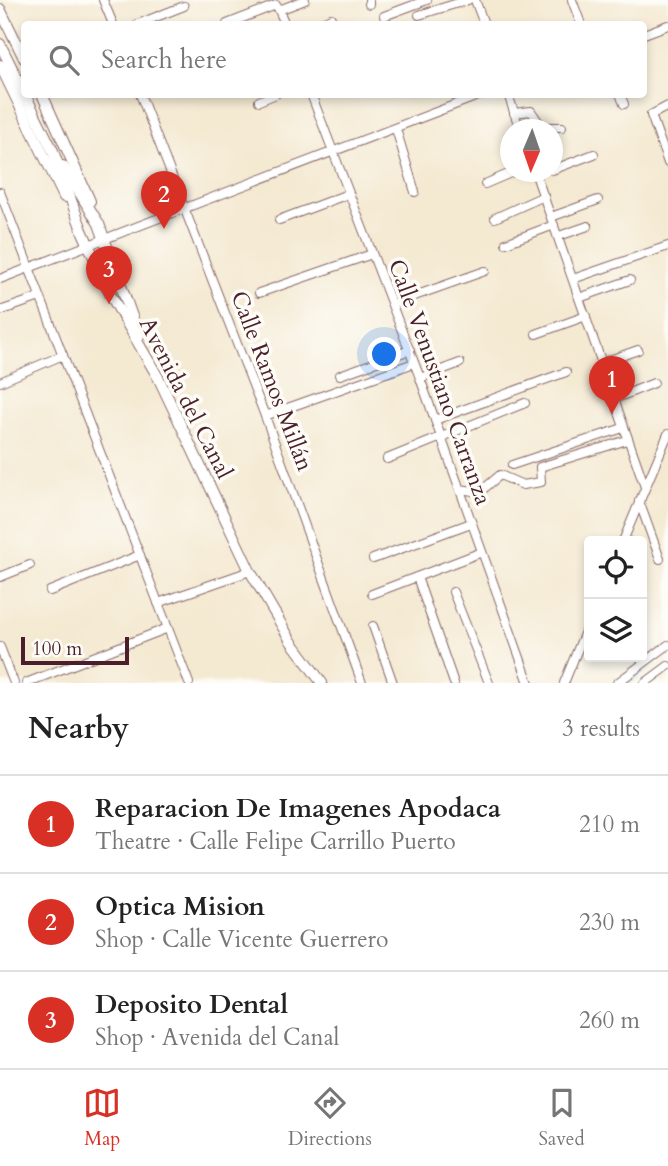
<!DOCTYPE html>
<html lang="en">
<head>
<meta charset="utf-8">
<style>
  :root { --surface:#fff; --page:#f2f2f2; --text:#222; --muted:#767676; --line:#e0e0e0; --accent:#d93025 }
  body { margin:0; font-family:Cardo,serif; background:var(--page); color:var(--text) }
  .controls { position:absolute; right:21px; bottom:21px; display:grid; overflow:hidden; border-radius:7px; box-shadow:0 4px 10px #0003 }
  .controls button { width:63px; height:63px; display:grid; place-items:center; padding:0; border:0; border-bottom:2px solid var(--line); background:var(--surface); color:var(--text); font:35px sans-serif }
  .compass { position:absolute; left:500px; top:119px; width:63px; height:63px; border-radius:50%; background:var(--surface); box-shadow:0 4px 10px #0003; rotate:182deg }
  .scale { position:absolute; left:21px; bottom:18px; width:108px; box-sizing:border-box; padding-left:7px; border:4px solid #4a1f2b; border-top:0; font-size:19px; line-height:24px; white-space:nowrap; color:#4a1f2b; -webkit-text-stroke:5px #fdfcf7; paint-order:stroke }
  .you { position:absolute; left:385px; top:355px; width:24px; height:24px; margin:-18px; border:5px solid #fff; border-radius:50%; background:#1a73e8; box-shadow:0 0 0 10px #1a73e833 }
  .badge { display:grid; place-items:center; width:46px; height:46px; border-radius:50%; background:var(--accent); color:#fff; font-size:23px; font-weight:700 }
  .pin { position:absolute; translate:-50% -58px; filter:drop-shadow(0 2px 4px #0008) }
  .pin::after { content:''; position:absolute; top:37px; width:24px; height:21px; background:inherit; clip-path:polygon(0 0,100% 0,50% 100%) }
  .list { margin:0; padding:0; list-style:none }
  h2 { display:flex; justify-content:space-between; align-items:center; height:91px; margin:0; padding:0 28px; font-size:30px }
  h2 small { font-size:23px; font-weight:400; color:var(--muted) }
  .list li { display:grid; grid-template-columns:46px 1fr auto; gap:21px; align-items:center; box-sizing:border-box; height:98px; padding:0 28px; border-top:2px solid var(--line) }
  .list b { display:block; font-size:26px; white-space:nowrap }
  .list p { margin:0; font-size:23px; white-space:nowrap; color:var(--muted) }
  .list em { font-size:23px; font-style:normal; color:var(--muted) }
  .icon { flex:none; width:38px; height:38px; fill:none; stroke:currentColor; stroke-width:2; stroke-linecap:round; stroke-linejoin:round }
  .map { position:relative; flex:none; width:668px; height:683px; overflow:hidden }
  .search { position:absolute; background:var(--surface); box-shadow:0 4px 10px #0003; left:21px; right:21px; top:21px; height:77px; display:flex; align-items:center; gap:18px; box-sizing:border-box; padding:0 24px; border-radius:7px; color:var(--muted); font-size:26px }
  .sheet { height:385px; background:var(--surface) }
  nav { display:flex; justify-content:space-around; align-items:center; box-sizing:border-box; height:98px; border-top:2px solid var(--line); background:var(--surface); font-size:19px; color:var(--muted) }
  nav a { display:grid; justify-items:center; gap:4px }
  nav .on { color:var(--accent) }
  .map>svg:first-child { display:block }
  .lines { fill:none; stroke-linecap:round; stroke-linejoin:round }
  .canal { stroke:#4baeca; stroke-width:8 }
  .minor-casing { stroke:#866665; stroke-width:10 }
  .major-casing { stroke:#866665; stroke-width:12 }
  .minor { stroke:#fff; stroke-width:8 }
  .major { stroke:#fff; stroke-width:10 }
  .labels { text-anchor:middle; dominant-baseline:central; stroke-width:7; stroke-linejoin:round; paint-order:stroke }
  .street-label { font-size:23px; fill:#4a1f2b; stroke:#fdfcf7 }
</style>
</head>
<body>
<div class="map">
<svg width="668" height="683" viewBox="0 0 668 683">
  <rect width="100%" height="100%" fill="#fdfcf7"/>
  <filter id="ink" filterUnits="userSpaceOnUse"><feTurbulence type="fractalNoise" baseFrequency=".0143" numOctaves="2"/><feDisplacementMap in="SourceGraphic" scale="14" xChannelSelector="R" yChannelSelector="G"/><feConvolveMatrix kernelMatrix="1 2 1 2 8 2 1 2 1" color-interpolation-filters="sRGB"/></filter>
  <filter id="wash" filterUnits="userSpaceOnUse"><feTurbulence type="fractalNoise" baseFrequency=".00686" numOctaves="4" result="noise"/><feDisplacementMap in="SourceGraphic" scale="28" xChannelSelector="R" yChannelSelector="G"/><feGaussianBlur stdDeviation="1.57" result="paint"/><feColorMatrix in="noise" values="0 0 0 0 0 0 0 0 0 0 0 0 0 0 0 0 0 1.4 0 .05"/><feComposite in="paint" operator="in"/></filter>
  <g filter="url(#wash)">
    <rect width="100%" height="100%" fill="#f4e9d1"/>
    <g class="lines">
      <path class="canal" d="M624,683L644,667"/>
    </g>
  </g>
  <g filter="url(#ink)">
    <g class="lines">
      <defs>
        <g id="minor">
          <path d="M103,0L113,24"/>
          <path d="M369,0V4"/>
          <path d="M475,0L484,24"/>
          <path d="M572,0L581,24"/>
          <path d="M278,8L285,24"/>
          <path d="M279,10L305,0"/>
          <path d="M419,15L468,0"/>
          <path d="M384,16L427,0"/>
          <path d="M138,24L184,6"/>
          <path d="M227,24L276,5"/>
          <path d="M317,24L331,18"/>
          <path d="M644,34L668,25"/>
          <path d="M140,94L265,416L362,683"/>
          <path d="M311,94L420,378L529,683"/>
          <path d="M508,94L520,130"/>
          <path d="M620,94L624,104"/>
          <path d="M259,101L276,94"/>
          <path d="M668,106L651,115L668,163"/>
          <path d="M514,113L531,111L542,127H562"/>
          <path d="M396,129L415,192"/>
          <path d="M552,170L594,154"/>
          <path d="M535,172L645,487"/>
          <path d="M485,184L513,172"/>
          <path d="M0,192L189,683"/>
          <path d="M551,217L598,200"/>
          <path d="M495,218L544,196"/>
          <path d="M279,220L348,194"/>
          <path d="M559,236L588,226"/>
          <path d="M506,243L554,225"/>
          <path d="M0,279L483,94"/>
          <path d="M573,279L668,246"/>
          <path d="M259,293L372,254"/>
          <path d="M579,298L630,280"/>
          <path d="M392,304L485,271"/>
          <path d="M0,311L40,297"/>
          <path d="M536,334L586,316"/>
          <path d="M601,363L638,350"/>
          <path d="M340,375L410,350"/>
          <path d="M420,378L460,363"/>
          <path d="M0,382L63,355"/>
          <path d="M614,399L654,383"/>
          <path d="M265,416L414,363"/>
          <path d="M435,420L566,372"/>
          <path d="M387,459L525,403"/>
          <path d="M512,465L623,428"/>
          <path d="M460,489L480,492L500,475L523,485L541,482L540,467L627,440"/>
          <path d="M639,501L660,559"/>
          <path d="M623,541L668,434"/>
          <path d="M373,559L471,523"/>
          <path d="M0,577L30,565"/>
          <path d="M417,577L454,683"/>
          <path d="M50,591L140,555"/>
          <path d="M453,592L489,683"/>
          <path d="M372,594L482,552"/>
          <path d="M158,603L250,571"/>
          <path d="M373,626L393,683"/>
          <path d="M0,647L14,683"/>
          <path d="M26,683L168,628"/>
          <path d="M564,683L589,622"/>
          <path d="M617,683L668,645"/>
          <path d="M645,683L668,666"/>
        </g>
        <g id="major">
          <path d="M0,9L24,58"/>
          <path d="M0,44L53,151L82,230L110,294L159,379L250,571L291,641L322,683"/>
          <path d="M0,65L64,197"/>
          <path d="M42,94L90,201"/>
          <path d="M63,166L99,224L139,336"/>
        </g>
      </defs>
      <use href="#minor" class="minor-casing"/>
      <use href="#major" class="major-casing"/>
      <use href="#minor" class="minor"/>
      <use href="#major" class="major"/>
    </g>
  </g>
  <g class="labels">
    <g class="street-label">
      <text transform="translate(272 381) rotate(69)">Calle Ramos Millán</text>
      <text transform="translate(440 382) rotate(70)">Calle Venustiano Carranza</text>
      <text transform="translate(186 398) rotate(63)">Avenida del Canal</text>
    </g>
  </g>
</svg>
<div class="controls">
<button><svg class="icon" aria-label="locate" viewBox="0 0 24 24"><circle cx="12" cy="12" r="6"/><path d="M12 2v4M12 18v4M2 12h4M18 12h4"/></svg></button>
<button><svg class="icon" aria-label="layers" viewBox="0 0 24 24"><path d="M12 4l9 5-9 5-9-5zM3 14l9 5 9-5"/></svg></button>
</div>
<svg class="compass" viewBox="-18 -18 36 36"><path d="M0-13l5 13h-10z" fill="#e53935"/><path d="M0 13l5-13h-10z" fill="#767676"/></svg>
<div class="scale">100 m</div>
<div class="you"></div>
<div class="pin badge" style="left:612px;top:414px">1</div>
<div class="pin badge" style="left:164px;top:229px">2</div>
<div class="pin badge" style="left:109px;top:304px">3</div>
<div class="search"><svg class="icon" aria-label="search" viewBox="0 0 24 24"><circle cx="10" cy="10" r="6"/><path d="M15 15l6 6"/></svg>Search here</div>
</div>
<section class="sheet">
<h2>Nearby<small>3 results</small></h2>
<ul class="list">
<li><span class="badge">1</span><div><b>Reparacion De Imagenes Apodaca</b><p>Theatre · Calle Felipe Carrillo Puerto</p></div><em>210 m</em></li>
<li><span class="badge">2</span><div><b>Optica Mision</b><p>Shop · Calle Vicente Guerrero</p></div><em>230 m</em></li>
<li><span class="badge">3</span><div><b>Deposito Dental</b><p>Shop · Avenida del Canal</p></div><em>260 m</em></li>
</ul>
</section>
<nav>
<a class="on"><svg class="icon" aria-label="map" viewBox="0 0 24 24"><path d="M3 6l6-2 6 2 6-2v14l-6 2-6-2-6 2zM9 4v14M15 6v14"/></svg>Map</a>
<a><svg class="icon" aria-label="directions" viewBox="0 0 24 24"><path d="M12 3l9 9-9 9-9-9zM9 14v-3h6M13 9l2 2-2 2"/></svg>Directions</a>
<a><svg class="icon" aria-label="saved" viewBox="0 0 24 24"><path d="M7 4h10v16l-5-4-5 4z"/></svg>Saved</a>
</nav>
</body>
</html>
